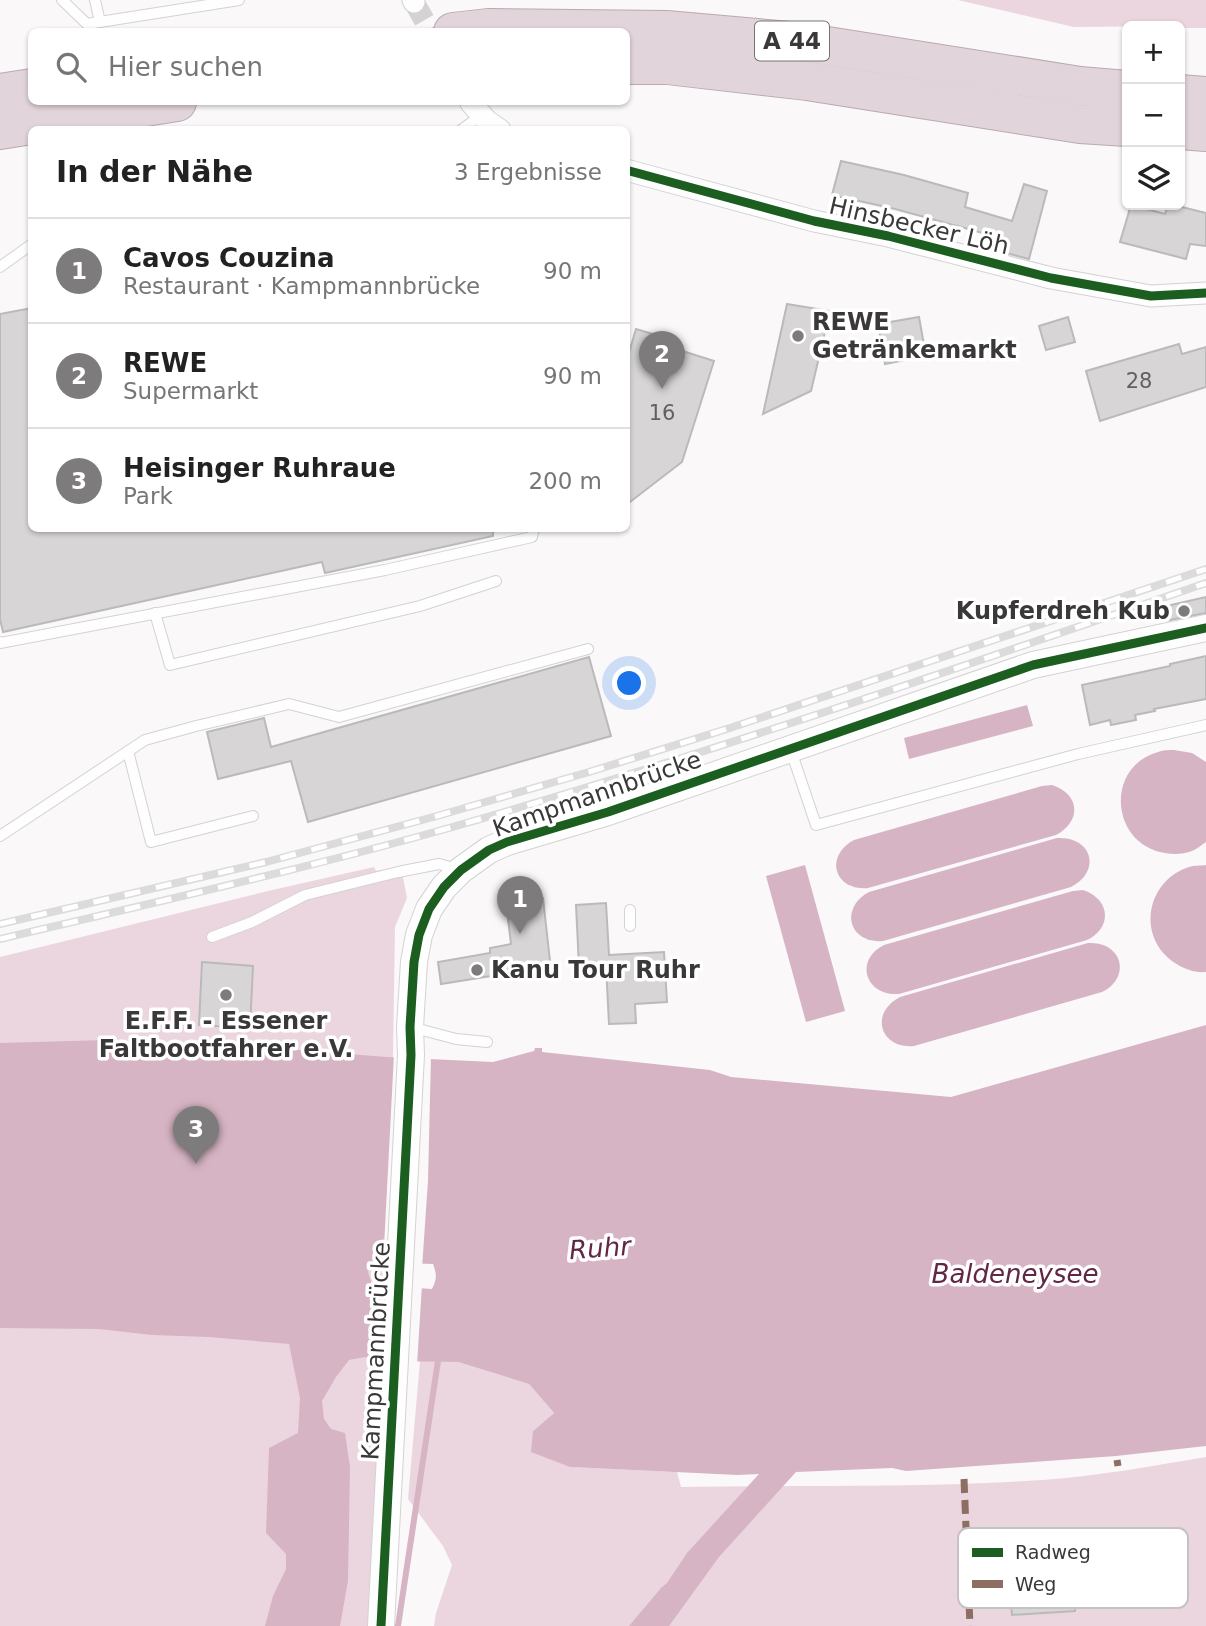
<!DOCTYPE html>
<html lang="de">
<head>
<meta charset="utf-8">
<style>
  :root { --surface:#fff; --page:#f6f6f6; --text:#222; --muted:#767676; --line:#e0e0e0; --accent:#7d7b7c }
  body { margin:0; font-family:"DejaVu Sans",sans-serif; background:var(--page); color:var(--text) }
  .controls { position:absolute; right:21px; top:21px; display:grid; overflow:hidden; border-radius:10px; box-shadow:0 2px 5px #0004 }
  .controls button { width:63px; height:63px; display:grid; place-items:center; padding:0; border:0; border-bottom:2px solid var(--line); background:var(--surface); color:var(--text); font:35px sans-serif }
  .you { position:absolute; left:630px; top:684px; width:24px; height:24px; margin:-18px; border:5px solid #fff; border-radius:50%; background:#1a73e8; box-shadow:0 0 0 10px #1a73e833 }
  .badge { display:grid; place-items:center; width:46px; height:46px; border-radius:50%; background:var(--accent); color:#fff; font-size:23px; font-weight:700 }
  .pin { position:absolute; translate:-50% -58px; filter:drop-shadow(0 2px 4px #0008) }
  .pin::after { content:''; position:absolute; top:37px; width:24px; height:21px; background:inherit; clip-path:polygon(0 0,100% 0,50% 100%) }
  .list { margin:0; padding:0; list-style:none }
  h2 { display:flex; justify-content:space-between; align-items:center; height:91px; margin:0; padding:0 28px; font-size:30px }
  h2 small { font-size:23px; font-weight:400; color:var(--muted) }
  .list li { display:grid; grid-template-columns:46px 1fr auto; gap:21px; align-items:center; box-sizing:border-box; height:105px; padding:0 28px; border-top:2px solid var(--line) }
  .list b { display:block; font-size:26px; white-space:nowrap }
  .list p { margin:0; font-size:23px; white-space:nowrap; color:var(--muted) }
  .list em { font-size:23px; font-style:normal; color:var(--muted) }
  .icon { flex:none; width:38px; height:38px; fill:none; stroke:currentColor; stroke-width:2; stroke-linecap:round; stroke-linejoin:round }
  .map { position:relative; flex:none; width:1206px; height:1626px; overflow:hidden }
  .search { position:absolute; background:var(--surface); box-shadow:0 2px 5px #0004; left:28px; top:28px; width:602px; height:77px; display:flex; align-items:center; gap:18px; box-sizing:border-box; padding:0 24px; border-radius:10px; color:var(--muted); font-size:26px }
  .panel { position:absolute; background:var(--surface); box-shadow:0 2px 5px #0004; left:28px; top:126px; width:602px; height:406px; border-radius:10px }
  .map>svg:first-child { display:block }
  .green { fill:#ebd6df }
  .water { fill:#d6b4c3; fill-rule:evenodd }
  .pier { fill:#faf8f9 }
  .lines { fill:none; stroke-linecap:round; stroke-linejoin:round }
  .stream { stroke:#d6b4c3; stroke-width:6 }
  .building { fill:#d7d5d6; stroke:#bbbaba; stroke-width:2 }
  .minor-tunnel { stroke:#d4d2d3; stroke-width:21; stroke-dasharray:21 10; stroke-linecap:butt }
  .service-casing { stroke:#d4d2d2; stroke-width:12 }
  .minor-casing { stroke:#d4d2d2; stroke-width:23 }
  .tertiary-casing { stroke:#d4d2d2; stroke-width:28 }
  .motorway-casing { stroke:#b9aab1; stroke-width:40 }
  .service { stroke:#fefefe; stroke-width:10 }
  .minor { stroke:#fefefe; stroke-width:21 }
  .tertiary { stroke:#fefefe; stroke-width:26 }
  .motorway { stroke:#e1d4da; stroke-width:38 }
  .rail-casing { stroke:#dbdbdb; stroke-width:8 }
  .rail { stroke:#fff; stroke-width:5; stroke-dasharray:16; stroke-linecap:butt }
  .quiet { stroke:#8d6e63; stroke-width:7; stroke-dasharray:14 7; stroke-linecap:butt }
  .cycleway-casing { stroke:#fff; stroke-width:13 }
  .cycleway { stroke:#1b5e20; stroke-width:9 }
  .poi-dot { fill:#7d7b7c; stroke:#fff; stroke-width:2.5 }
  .labels { text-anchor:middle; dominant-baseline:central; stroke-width:7; stroke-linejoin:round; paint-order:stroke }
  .number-label { font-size:21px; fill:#615f60 }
  .shield { fill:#fff; stroke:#757474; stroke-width:2 }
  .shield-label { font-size:23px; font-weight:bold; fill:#3a3839 }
  .street-label { font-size:24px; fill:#3a3839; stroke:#fff }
  .poi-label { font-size:24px; font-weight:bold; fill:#3a3839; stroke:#fff; text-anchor:start }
  .water-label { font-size:26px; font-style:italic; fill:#622745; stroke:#fff }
  .key { fill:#fff; stroke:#c4c3c4; stroke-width:2 }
  .key-label { font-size:19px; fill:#3a3839 }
</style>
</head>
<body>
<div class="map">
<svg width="1206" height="1626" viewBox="0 0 1206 1626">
  <rect width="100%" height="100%" fill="#faf8f9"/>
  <g class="green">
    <path d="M958,0H1206V28H1180V26L1074,27Z"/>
    <path d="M374,867L376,871L401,867L407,898L395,927L388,1366L372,1626H0V957L268,891Z"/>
    <path d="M420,1361L458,1362L529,1384L554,1413L533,1431L570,1467L677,1472L681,1487C802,1485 923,1488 1043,1480C1098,1476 1152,1466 1206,1457V1626H434L436,1613L452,1565L443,1546L408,1499Z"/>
  </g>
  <g class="water">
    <path d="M1027,705L1033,726L909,759L904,738Z"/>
    <path d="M1174,750L1192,753L1206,762V842C1201,845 1197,849 1192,851C1184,854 1174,855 1165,853C1111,845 1104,767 1158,752C1163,750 1169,750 1174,750Z"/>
    <path d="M1052,785C1080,794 1082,821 1056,835L868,888C834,891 824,856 854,840L1042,786Z"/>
    <path d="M1057,838C1092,836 1102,871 1071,887L883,941C849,944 839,908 869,892Z"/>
    <path d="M805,865L845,1011L806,1022L766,876Z"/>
    <path d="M1206,865V972C1195,973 1184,969 1175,963C1136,937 1146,881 1189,867C1194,865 1201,866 1206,865Z"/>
    <path d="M1083,890C1110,899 1113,927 1087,940L899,994C865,996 854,960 884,945L1073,891Z"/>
    <path d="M1088,943C1122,941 1132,977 1102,992L914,1046C880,1049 869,1013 900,997Z"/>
    <path d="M1206,1025V1446L1116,1456L906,1471L892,1468L796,1472L719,1557L669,1626H629L661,1588L667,1583L687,1553L759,1474L738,1475L570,1467L531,1452L533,1431L554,1413L529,1384L458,1362L381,1361L365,1357L349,1360L336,1377L322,1401L324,1419L331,1429L345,1433L350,1467L348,1581L340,1626H265L273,1596L286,1569V1554L266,1533L269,1448L298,1433L300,1398L289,1344L209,1337L152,1335L99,1329L0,1328V1043L106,1040L194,1045L227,1044L386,1057L493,1062L534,1051L535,1048H542V1052L710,1070L731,1077L951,1097ZM372,1262L433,1264C437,1275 437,1279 432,1289L372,1285L368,1272Z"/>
  </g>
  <g class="pier">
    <path d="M394,1054L431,1056L428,1181L422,1268L383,1266Z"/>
    <path d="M382,1282L422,1285L417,1365L379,1363Z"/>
  </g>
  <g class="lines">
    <path class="stream" d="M398,1626L438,1361"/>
  </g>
  <g class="building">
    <path d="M841,161L904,175L968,193L965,207L1012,221L1024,184L1047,191L1029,259L987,248L990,235L895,209L832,195Z"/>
    <path d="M1131,205L1165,214L1168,205H1174L1206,213V246L1190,244L1186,259L1120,242Z"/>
    <path d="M787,304L830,311L811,391L763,414Z"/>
    <path d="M32,308V528H493V536L325,573L322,562L3,632L0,619V314Z"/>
    <path d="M919,317L926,356L885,364L878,324Z"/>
    <path d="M1068,317L1075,342L1046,350L1039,326Z"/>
    <path d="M636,329L673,340V348L714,361L682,462L626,505V363Z"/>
    <path d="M1179,344L1182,354L1206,347V387L1100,421L1086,371Z"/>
    <path d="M1206,597V613L1165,621L1162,607Z"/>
    <path d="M1206,656V699L1154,709L1155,711L1135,715L1136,720L1111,725L1110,720L1090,725L1082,685L1170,666V664Z"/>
    <path d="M589,657L611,736L308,822L291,761L218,779L207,732L264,718L271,747Z"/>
    <path d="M543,898L551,970L540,974V975L534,977V980L516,976V972L441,984L438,962L490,953V948L511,944L506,902Z"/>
    <path d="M606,903L609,955L664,952L667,1002L635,1004L636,1023L609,1024L606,965L579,967L576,905Z"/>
    <path d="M202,962L253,966L250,1028L199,1025Z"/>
    <path d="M1075,1570V1611L1012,1615L1009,1574Z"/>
  </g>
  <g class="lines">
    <path class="minor-tunnel" d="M414,2L431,32"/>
    <defs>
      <g id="service">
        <path d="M62,0L87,24L239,0"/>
        <path d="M95,0L100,22"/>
        <path d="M461,130L482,115"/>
        <path d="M0,267L32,244"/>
        <path d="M155,613L170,665L420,606L496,581"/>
        <path d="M0,642V643L385,570L532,537L534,528"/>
        <path d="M790,748L816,825L1078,754L1206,725"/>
        <path d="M128,751L151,842L253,816"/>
        <path d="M0,836L145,740L196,726L289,704L339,717L588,649"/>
        <path d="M630,910V926"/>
        <path d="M212,937L252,922L305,895L398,872L439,864L458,869"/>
        <path d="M411,1027L456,1039L487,1042"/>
      </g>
      <g id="minor">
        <path d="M413,0L414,2"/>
        <path d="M471,103L487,121L500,130"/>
        <path d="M626,170L814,221L888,236L1051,278L1151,296L1206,293"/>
      </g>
      <path id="tertiary" d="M381,1626L411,1055L410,1027L414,962L419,935L429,909L444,887L461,870L489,850L507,842L608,812L1033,665L1206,628"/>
      <g id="motorway">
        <path d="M453,32L488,28L666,30L802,42L1080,86L1127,90"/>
        <path d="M626,65H667L807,81L1080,124L1127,127"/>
        <path d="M0,93L32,88"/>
        <path d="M1180,94L1206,96"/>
        <path d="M0,130L177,102"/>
        <path d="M1180,130L1206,132"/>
      </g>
    </defs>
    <use href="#service" class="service-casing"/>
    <use href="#minor" class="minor-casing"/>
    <use href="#tertiary" class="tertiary-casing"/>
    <use href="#motorway" class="motorway-casing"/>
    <use href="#service" class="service"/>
    <use href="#minor" class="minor"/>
    <use href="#tertiary" class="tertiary"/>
    <use href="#motorway" class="motorway"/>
    <defs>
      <g id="rail">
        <path d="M0,924L266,862L437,816L589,772L730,728L1206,569"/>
        <path d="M0,939C148,904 296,871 442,830C699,757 953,670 1206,583"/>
      </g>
    </defs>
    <use href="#rail" class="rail-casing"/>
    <use href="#rail" class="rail"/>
    <g class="quiet">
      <path d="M1117,1460L1118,1466"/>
      <path d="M964,1479L970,1626"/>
    </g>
    <defs>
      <g id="cycleway">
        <path d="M626,170L814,221L888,236L1051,278L1151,296L1206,293"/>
        <path d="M381,1626L411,1055L410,1027L414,962L419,935L429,909L444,887L461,870L489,850L507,842L608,812L1033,665L1206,628"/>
      </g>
    </defs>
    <use href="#cycleway" class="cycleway-casing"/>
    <use href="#cycleway" class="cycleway"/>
  </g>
  <g class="poi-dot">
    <circle cx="798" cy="336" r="7"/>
    <circle cx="1184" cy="611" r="7"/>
    <circle cx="477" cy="970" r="7"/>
    <circle cx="226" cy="995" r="7"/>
  </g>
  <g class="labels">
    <g class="number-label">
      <text x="1139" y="381">28</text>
      <text x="662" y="413">16</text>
    </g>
    <rect class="shield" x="755" y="21.5" width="74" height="39" rx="5"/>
    <g class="shield-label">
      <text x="792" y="41">A 44</text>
    </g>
    <g class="street-label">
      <text transform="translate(919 226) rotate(13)">Hinsbecker Löh</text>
      <text transform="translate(597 794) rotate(-19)">Kampmannbrücke</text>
      <text transform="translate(376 1351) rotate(-87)">Kampmannbrücke</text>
    </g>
    <g class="poi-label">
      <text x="812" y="322">REWE<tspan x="812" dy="28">Getränkemarkt</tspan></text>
      <text x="1170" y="611" text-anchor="end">Kupferdreh Kub</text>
      <text x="491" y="970">Kanu Tour Ruhr</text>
      <text x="226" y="1021" text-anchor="middle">E.F.F. - Essener<tspan x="226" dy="28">Faltbootfahrer e.V.</tspan></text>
    </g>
    <g class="water-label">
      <text transform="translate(600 1248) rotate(-4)">Ruhr</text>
      <text x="1015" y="1274">Baldeneysee</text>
    </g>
  </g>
  <rect x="958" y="1528" width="230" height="80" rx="10" class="key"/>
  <rect x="972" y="1548" width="31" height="9" fill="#1b5e20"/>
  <rect x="972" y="1580" width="31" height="8" fill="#8d6e63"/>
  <g class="key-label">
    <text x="1015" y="1559">Radweg</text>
    <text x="1015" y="1591">Weg</text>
  </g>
</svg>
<div class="controls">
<button>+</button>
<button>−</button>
<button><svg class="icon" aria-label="layers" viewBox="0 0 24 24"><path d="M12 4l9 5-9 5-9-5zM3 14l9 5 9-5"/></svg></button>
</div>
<div class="you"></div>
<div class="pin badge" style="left:520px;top:934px">1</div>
<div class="pin badge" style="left:662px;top:389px">2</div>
<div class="pin badge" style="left:196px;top:1164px">3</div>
<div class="search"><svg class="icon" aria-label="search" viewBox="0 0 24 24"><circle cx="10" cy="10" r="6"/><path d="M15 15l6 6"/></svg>Hier suchen</div>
<section class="panel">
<h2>In der Nähe<small>3 Ergebnisse</small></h2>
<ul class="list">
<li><span class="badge">1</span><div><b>Cavos Couzina</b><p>Restaurant · Kampmannbrücke</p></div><em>90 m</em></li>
<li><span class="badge">2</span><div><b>REWE</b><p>Supermarkt</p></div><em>90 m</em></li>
<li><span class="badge">3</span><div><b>Heisinger Ruhraue</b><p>Park</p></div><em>200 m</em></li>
</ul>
</section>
</div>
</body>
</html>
